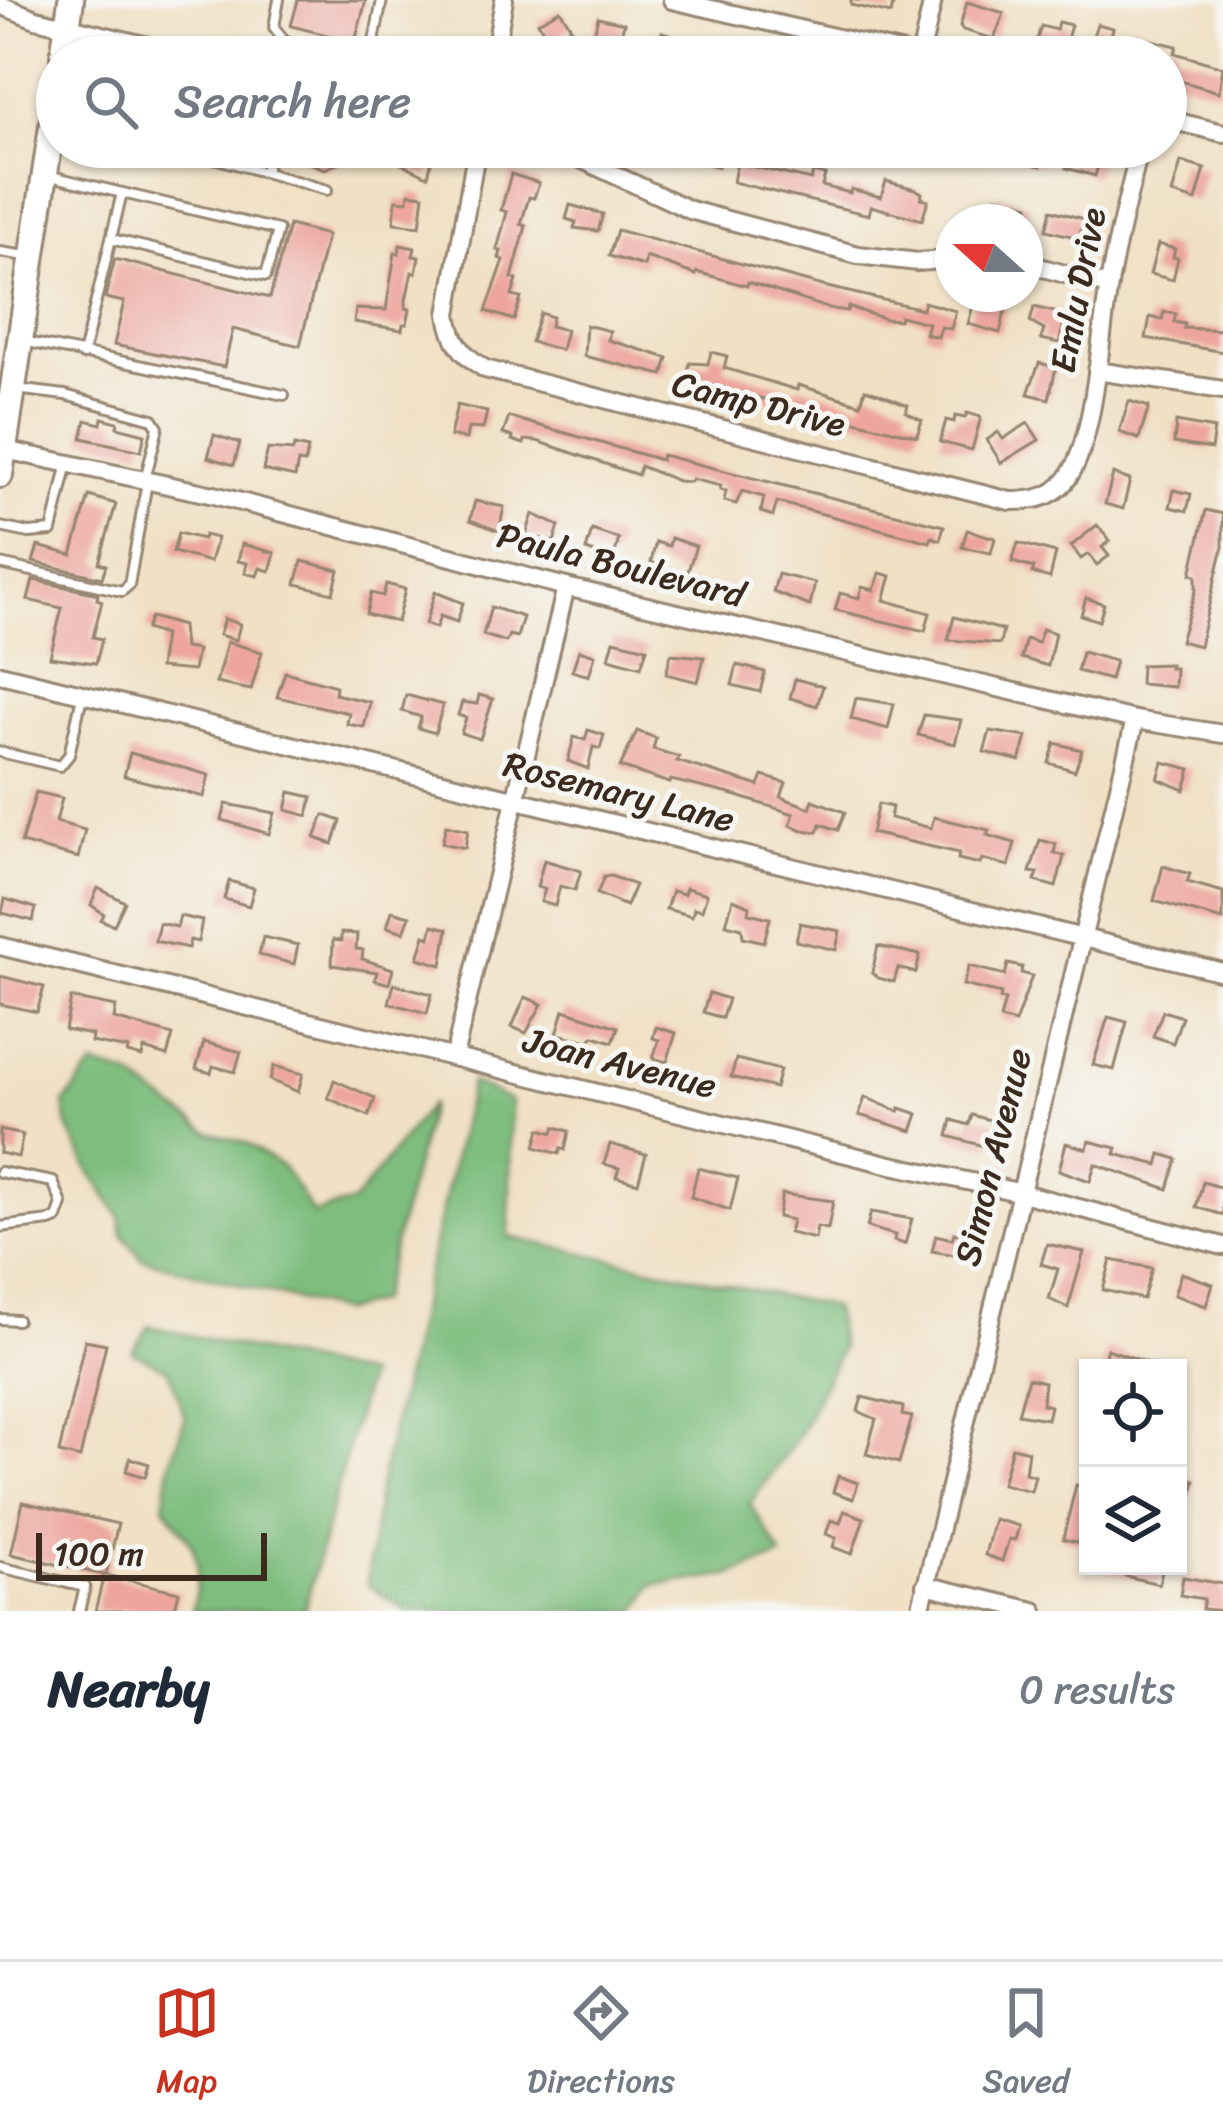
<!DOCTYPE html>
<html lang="en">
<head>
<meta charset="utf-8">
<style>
  :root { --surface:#fff; --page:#f6f6f7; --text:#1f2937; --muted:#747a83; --line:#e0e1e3; --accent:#c8321e }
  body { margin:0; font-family:Sriracha,sans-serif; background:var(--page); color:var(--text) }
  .controls { position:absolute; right:36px; bottom:36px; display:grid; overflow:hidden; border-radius:0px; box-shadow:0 3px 9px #0004 }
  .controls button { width:108px; height:108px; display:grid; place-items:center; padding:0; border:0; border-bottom:3px solid var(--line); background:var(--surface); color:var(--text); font:60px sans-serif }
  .compass { position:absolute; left:935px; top:204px; width:108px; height:108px; border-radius:50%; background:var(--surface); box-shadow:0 3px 9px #0004; rotate:291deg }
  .scale { position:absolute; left:36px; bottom:30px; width:231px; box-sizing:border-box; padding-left:12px; border:6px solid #3b2a1e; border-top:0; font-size:33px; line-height:42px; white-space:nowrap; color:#3b2a1e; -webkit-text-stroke:9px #f6f6f2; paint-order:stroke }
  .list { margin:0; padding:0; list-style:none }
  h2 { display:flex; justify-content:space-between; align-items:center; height:156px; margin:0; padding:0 48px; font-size:51px }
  h2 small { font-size:39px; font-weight:400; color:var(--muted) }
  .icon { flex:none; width:66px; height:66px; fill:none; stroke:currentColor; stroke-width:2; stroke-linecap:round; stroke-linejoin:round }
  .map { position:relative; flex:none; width:1223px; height:1611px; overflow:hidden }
  .search { position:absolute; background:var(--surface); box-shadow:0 3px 9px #0004; left:36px; right:36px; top:36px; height:132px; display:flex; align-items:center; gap:30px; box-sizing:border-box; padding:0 42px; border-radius:66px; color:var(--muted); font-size:45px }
  .sheet { height:348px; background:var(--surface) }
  nav { display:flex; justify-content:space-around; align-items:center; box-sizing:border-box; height:168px; border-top:3px solid var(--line); background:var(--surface); font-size:33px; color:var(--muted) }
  nav a { display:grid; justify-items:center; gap:6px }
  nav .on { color:var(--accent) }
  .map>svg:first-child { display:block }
  .forest { fill:#7ebd7e; stroke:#5c744e; stroke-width:3 }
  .building { fill:#eda59e }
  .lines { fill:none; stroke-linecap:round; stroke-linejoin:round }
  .lane-casing { stroke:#968571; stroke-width:14 }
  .street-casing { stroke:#968571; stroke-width:22 }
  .primary-casing { stroke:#968571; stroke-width:30 }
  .lane { stroke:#fff; stroke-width:8 }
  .street { stroke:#fff; stroke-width:16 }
  .primary { stroke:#fff; stroke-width:24 }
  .labels { text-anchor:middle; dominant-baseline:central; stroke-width:10; stroke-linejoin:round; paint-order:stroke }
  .street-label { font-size:36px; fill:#3b2a1e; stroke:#f6f6f2 }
</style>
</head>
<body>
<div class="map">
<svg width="1223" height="1611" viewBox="0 0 1223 1611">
  <rect width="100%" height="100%" fill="#f6f6f2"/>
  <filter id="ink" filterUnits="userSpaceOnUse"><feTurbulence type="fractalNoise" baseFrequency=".00833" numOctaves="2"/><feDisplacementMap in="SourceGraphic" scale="24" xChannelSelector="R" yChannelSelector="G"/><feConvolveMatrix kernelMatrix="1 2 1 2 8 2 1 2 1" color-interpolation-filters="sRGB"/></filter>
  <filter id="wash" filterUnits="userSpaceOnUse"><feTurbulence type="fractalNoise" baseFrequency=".004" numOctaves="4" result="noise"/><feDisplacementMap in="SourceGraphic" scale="48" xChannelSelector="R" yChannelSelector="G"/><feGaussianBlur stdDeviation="2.7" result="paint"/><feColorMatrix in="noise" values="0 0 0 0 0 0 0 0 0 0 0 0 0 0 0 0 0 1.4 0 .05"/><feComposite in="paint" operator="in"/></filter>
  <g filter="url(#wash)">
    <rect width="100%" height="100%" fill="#f0e0c4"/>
    <g class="forest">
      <path d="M93,1066L129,1076L208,1132L246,1143L284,1168L313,1214L354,1202L431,1103L379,1301L342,1312L142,1259L123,1235L120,1217L90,1171L68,1127L64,1104Z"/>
      <path d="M471,1082L511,1101L509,1237L833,1307L841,1348L799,1435L750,1504L782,1556L728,1576L653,1585L637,1611H407L367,1584L378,1491Z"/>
      <path d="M149,1326L367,1376L304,1611H192C204,1557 198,1549 164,1506L170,1464L185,1418L169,1370L132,1352Z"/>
    </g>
    <g id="blocks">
      <g class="building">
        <path d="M298,0H366L355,42L291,26Z"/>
        <path d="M851,0H894L891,14L851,5Z"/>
        <path d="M967,2L1004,13L994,39L963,30L960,26Z"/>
        <path d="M560,10L571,27L550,41L538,22Z"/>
        <path d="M598,17L624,23L619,44L593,38Z"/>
        <path d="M1058,22L1071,25L1063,54L1035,46L1041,26L1056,30Z"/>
        <path d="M1097,24L1113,28L1110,39L1143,47L1146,39L1177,46L1175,53L1223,67L1219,92L1166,77V57H1086Z"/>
        <path d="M662,32L692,41L687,57L656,54Z"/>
        <path d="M302,147H349L343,161L325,169L309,163Z"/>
        <path d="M689,147L723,149L718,167L685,158Z"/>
        <path d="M1026,147H1045L1041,166L1026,163Z"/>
        <path d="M1076,147H1104L1095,176L1066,168Z"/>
        <path d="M404,149L433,155L428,176L400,163Z"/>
        <path d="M1181,162L1205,169L1196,201L1172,194Z"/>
        <path d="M737,163L811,180L813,172L825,175L822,186L850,193L851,189L881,197L886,181L915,189L922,193L921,198L928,200L922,220L871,206L869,215L733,182Z"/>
        <path d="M511,174L539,183L534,198L529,197L521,224L526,226L512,278L517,280L512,296L521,298L514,320L486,311L504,260L499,258L501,251L497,250L507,212L501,210Z"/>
        <path d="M409,193L424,195L420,226L394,223L396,200L408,201Z"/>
        <path d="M997,196L1029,205L1025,222L992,216Z"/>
        <path d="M570,205L603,214L598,231L574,228L576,222L566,219Z"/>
        <path d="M1051,210L1084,219L1079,238L1046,230Z"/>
        <path d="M289,225L327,235L300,346L233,329L224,367L114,345L124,302L105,298L115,259L270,298Z"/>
        <path d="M617,230L823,286L922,309L924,302L956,311L951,329L941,327L938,337L925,334L928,323L900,316L899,320L886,319L848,307L847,311L827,308L748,282L747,286L697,272L696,275L646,257L644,266L609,256Z"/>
        <path d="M1158,244L1175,249L1173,257L1178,258L1173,280L1150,274Z"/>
        <path d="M400,245L415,248L413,256L419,257L416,273L412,272L406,300V308L410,309L407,324H403L402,330L354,322L356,309L386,310L395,253L399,254Z"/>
        <path d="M975,299L1006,307L1000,333L968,324Z"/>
        <path d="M1034,307L1066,315L1059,343L1041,339L1044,330L1030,322Z"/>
        <path d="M1164,312L1176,314L1174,322L1185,324L1184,328L1223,330V352L1146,338L1150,317L1162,320Z"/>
        <path d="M540,313L552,317L550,326L566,330L561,350L531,342Z"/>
        <path d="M586,325L610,331L608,340L668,358L663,375L584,356Z"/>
        <path d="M711,352L727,356L724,368L797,390L798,385L861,404L865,389L878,393L908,405L906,412L922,420L917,436L686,380L690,363L708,364Z"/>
        <path d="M1039,363L1056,367L1049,399L1028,394Z"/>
        <path d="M1129,401L1149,407L1139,439L1119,432Z"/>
        <path d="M457,405L487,412L483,429L468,428L466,439L450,436Z"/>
        <path d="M967,413L981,417L972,450L940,442L946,420L954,422L955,416L965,418Z"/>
        <path d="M509,417L661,460L662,455L944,526L940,540L932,537L930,542L777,502L773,516L761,512L764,497L742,491L736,504L724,501L726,491L720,490L721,486L692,479L691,482L678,481L640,466L638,475L537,441L525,440L524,444L512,440L513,437L503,434Z"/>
        <path d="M102,418L118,422L117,427L145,434L141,451L82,438L86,420L101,424Z"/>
        <path d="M1176,422L1214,429L1211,449L1174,443Z"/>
        <path d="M1028,423L1039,440L1001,463L987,440L998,432L1003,439Z"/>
        <path d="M214,435L240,443L234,465L208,457Z"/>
        <path d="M294,446L308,449L305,463L298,462L295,477L263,470L268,449L293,451Z"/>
        <path d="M1113,474L1130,480L1123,509L1105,504Z"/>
        <path d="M1174,490L1191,494L1187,511L1170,507Z"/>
        <path d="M89,496L116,504L99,563L106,565L102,578L33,562L38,546L72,555Z"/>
        <path d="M475,501L504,507L499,531L470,520Z"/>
        <path d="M1206,510L1223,514V547L1199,646L1180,641L1196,589V575L1191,574Z"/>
        <path d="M533,514L559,526L554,542L526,535Z"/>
        <path d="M1097,525L1110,541L1102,547L1109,556L1097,565L1088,554L1081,559L1071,546Z"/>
        <path d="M592,530L619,539L613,559L586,550Z"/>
        <path d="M967,530L995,538L991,553L962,547Z"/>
        <path d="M178,533L203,539L204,535L217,538L210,562L173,552Z"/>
        <path d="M671,538L696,546L686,577L651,562L656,542L669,546Z"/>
        <path d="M1018,543L1056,553L1050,578L1032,573L1034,568L1012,562Z"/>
        <path d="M242,544L275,553L270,571L260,568L257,576L245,573L247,563L238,561Z"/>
        <path d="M302,561L339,570L333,593L296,584Z"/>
        <path d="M880,573L891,576L884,600L930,613L925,631L835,610L840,593L859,598L862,587L874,590Z"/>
        <path d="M778,574L815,583L810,606L773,592Z"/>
        <path d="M33,580L98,594L97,599L102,601L93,637L102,639L96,663L50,657L62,608L28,600Z"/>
        <path d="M386,584L405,589L397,622L366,614L371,593L383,596Z"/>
        <path d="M435,592L463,603L457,622L440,616L436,628L425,624Z"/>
        <path d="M1086,598L1104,604L1099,621L1081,615Z"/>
        <path d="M491,607L523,617L517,637L509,635L506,642L483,635Z"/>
        <path d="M151,617L182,626L184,648L197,650L193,671L159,668L164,635L146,629Z"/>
        <path d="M954,617L1003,630L1000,644L948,640Z"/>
        <path d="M224,619L240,624L236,640L219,635Z"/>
        <path d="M1042,629L1055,633L1048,666L1021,658L1026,639L1038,643Z"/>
        <path d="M614,640L647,648L641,667L609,658Z"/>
        <path d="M227,642L262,652L251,690L216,683Z"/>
        <path d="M579,650L595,655L589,676L572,671Z"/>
        <path d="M1082,652L1115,661L1110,680L1077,671Z"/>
        <path d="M671,654L704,657L698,682L666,674Z"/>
        <path d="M1170,664L1169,668H1175L1174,687L1140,684L1141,665Z"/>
        <path d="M737,665L765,672L760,692L732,685Z"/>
        <path d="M285,672L336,686L335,694L370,702L364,727L347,724L349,713L277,697Z"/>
        <path d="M795,679L823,686L817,706L790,698Z"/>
        <path d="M406,695L443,705L435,733L418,728L421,717L402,711Z"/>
        <path d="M479,695L493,699L480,739L461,733L466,718L458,715L462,702L477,704Z"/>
        <path d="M856,698L894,704L888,729L851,719Z"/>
        <path d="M924,715L961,720L955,744L918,735Z"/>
        <path d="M588,730L604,735L600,749L593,747L588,769L568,761L574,737L585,740Z"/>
        <path d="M637,731L656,738L653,749L679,757L677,761L759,786L763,776L786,783L781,797L810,808L813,800L845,812L838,830L821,824L818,832L803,830L790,825L794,814L734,795L671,780L670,783L620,767Z"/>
        <path d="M990,731L1027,737L1020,761L984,752Z"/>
        <path d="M1055,743L1082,750L1075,771L1049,763Z"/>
        <path d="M130,753L209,775L204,797L124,776Z"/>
        <path d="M1163,762L1191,769L1185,790L1158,779Z"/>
        <path d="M36,792L62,798L56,822L85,830L78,858L21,843Z"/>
        <path d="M290,792L312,797L308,816L286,810Z"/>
        <path d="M226,804L275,813L269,834L222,820Z"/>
        <path d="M878,804L892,807L890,818L931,828L934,817L989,830L987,835L1015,843L1009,866L982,859L980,864L958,859L959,853L871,833Z"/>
        <path d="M324,815L341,821L333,844L315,838Z"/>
        <path d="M446,825L468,830L465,848L442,843Z"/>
        <path d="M1040,840L1056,844L1054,853L1064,856L1056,887L1035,881L1038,873L1030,872Z"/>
        <path d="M544,860L581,871L575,890L560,886L555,906L541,902L545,889L537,887Z"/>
        <path d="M1163,866L1190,874L1187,882L1223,892V920L1154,901Z"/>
        <path d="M611,876L635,885L626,906L597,894L604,877Z"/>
        <path d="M229,881L254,888L249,906L224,899Z"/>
        <path d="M98,888L125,902L114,925L101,920L104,914L91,905Z"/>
        <path d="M686,888L707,894L702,910L694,908L692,916L666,909L672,891L684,894Z"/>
        <path d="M5,899L36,908L33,921L2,913Z"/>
        <path d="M733,899L750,906L749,913L770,918L764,942L743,937L742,928L726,924Z"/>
        <path d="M392,911L410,916L404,932L387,927Z"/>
        <path d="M180,916L202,921L198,942L190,940L188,948L155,941L159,923L177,927Z"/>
        <path d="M800,923L840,931L836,950L796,941Z"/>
        <path d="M433,925L448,929L442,965L418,958L425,935L430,937Z"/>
        <path d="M341,933L357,934L356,949L363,950L362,959L393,969L389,984L375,980L377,972L332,965L333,940L341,941Z"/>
        <path d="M263,937L298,945L294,964L259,955Z"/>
        <path d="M878,946L920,955L916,973L898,968L894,982L878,978L872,973Z"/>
        <path d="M1008,964L1022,967L1021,973L1032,976L1015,1023L1000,1019L1005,1000L1000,999L1001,994L963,985L969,966L1005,975Z"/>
        <path d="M0,976L44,987L37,1012L0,1004Z"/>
        <path d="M394,984L432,994L427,1013L389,1003Z"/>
        <path d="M709,993L728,999L722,1018L703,1012Z"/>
        <path d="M525,997L542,1004L526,1033L512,1027Z"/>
        <path d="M71,998L116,1007L114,1019L173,1035L167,1056L144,1049L142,1057L127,1053L128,1049L91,1042L92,1035L65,1030Z"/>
        <path d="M564,1010L618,1027L613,1042L594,1036L589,1041L557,1034Z"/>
        <path d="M1163,1011L1182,1017L1173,1043L1153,1036Z"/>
        <path d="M1108,1017L1127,1022L1114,1070L1093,1065Z"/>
        <path d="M656,1027L676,1033L667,1062L653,1058L659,1040L653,1038Z"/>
        <path d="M204,1042L241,1052L235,1072L213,1066L211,1073L196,1069Z"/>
        <path d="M736,1059L780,1070L775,1088L731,1077Z"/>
        <path d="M274,1066L303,1074L298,1092L270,1080Z"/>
        <path d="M334,1080L375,1098L369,1116L328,1098Z"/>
        <path d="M865,1097L899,1112L900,1108L918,1114L912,1131L859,1115Z"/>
        <path d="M972,1115L997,1122L990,1148L948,1136L952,1120L969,1125Z"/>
        <path d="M555,1127L569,1131L565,1150L561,1148L559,1154L535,1147L540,1129L553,1133Z"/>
        <path d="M0,1130L23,1135L18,1157L0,1153Z"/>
        <path d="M1089,1141L1117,1148L1115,1154L1158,1165L1161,1154L1177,1159L1168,1189L1095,1164L1090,1181L1059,1170L1066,1143L1087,1149Z"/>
        <path d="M610,1144L646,1154L638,1183L616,1177L619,1168L604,1164Z"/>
        <path d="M698,1168L738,1178L730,1210L691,1197Z"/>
        <path d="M1203,1182L1223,1188V1215L1196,1207Z"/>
        <path d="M782,1194L833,1201L828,1229L817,1227L815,1239L789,1233L792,1220L778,1217Z"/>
        <path d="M871,1212L912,1219L905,1244L894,1241L895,1235L867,1227Z"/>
        <path d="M954,1233L972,1238L971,1244L976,1245L973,1258L932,1251L936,1235L952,1239Z"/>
        <path d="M1047,1244L1084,1252L1068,1308L1049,1299L1058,1269L1041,1264Z"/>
        <path d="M1111,1260L1152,1268L1143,1299L1103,1290Z"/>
        <path d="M1181,1273L1213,1284L1206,1306L1174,1295Z"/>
        <path d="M85,1340L106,1344L80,1458L59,1453Z"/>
        <path d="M1107,1349L1158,1366V1368H1101Z"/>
        <path d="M1028,1378L1044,1382L1042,1404L1050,1406L1047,1419L1018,1414Z"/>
        <path d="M862,1397L903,1407L902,1415L912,1417L899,1463L866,1454L876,1419L858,1411Z"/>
        <path d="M1012,1447L1028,1451L1025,1473L1035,1476L1031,1491L1002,1484Z"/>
        <path d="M130,1458L149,1464L145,1477L126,1471Z"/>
        <path d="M838,1476L858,1483L853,1499L833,1492Z"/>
        <path d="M1178,1476L1195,1480L1191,1498L1178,1495Z"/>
        <path d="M1076,1485L1088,1488V1523L1085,1522L1080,1543L1063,1539Z"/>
        <path d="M23,1502L118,1524L106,1575L179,1592L174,1611H95L104,1575L11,1554Z"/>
        <path d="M844,1511L864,1518L852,1554L833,1547L836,1538L826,1534L831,1520L840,1523Z"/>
        <path d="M994,1519L1019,1526L1015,1540L1009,1539L1002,1561L985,1555Z"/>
        <path d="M1105,1566H1163L1159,1584L1104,1571Z"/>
        <path d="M1183,1577L1223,1584V1611L1202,1609L1204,1599L1180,1595Z"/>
      </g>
    </g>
  </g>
  <g filter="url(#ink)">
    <use href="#blocks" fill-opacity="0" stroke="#968571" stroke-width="3"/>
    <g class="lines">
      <defs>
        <g id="lane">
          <path d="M279,0L274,27L285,42L282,57"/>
          <path d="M285,42L351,57"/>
          <path d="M371,57L382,0"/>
          <path d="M194,147L193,152L327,190"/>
          <path d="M265,172L271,147"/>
          <path d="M51,176L278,230L266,276L111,239"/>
          <path d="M0,252L26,256"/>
          <path d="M23,341L284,395"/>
          <path d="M83,355L122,193"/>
          <path d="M15,389L65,395L153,419L158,427L145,480"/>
          <path d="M0,527L29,533L52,531L67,467"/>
          <path d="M0,564L122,591L129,585L147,482"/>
          <path d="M0,752L60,766L69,755L82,696"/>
          <path d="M0,1172L53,1182L62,1204L57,1218L50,1221L0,1227"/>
          <path d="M0,1319L17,1320"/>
          <path d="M0,1567L85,1587L79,1611"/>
        </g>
        <g id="street">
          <path d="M672,0L921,57"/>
          <path d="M0,5L36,19L194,57"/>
          <path d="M494,57L504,0"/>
          <path d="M920,57L933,0"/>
          <path d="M1166,119L1223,133"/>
          <path d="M477,147L448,314C452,341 461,354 485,369L1010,501C1037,501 1058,497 1072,471C1095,430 1100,339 1108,291C1115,243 1129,195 1140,147"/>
          <path d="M555,147L690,210L858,255L918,262L953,259"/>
          <path d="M1025,263L1108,286"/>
          <path d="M1097,371L1223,390"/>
          <path d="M5,450L214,495L566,587L1135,720L1223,734"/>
          <path d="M0,674L1223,972"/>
          <path d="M0,946L887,1164L1018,1192L1223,1246"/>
          <path d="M454,1057L566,587"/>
          <path d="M925,1585L1034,1611"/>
          <path d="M920,1611L1135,720"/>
        </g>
        <g id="primary">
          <path d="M63,57L71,0"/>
          <path d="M0,475L57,93"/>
        </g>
      </defs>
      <use href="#lane" class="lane-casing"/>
      <use href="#street" class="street-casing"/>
      <use href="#primary" class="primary-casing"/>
      <use href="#lane" class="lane"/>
      <use href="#street" class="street"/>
      <use href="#primary" class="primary"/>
    </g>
  </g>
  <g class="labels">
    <g class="street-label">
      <text transform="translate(1078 290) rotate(-79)">Emlu Drive</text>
      <text transform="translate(759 404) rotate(14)">Camp Drive</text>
      <text transform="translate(621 565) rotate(14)">Paula Boulevard</text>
      <text transform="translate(619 792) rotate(14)">Rosemary Lane</text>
      <text transform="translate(620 1063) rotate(14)">Joan Avenue</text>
      <text transform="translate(993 1157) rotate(-76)">Simon Avenue</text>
    </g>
  </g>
</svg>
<div class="controls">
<button><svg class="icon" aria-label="locate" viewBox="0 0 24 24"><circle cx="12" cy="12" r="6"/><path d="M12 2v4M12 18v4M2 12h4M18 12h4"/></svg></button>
<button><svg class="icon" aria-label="layers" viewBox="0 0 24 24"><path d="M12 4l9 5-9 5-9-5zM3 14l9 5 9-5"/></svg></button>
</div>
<svg class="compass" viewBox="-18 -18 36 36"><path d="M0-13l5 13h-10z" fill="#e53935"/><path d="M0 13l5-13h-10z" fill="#747a83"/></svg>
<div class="scale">100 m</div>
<div class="search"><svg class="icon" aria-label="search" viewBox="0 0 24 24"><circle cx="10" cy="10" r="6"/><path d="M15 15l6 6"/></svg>Search here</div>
</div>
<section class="sheet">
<h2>Nearby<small>0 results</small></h2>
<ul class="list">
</ul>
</section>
<nav>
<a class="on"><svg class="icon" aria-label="map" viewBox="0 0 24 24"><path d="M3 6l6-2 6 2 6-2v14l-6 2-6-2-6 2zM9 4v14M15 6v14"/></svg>Map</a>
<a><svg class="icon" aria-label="directions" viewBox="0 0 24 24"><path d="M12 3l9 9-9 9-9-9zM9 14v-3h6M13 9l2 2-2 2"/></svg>Directions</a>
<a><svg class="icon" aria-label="saved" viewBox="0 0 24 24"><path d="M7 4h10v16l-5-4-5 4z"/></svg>Saved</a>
</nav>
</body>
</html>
